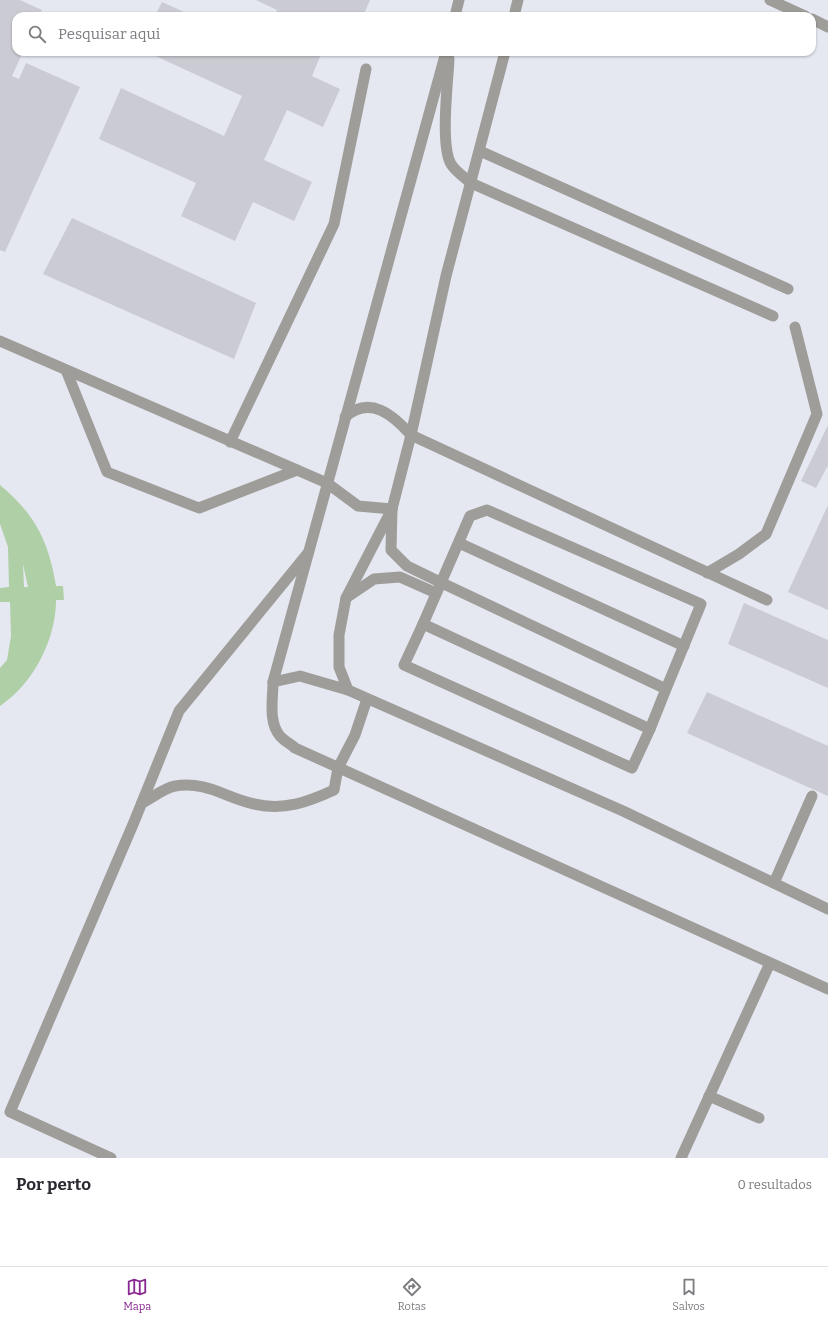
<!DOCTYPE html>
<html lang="pt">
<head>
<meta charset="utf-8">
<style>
  :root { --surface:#fff; --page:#f2f2f3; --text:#2b2b33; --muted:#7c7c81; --line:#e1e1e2; --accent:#892891 }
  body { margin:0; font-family:Bitter,serif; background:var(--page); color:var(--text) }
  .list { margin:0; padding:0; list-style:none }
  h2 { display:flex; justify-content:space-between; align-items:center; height:52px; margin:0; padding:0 16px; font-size:17px }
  h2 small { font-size:13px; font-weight:400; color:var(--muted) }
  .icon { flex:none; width:22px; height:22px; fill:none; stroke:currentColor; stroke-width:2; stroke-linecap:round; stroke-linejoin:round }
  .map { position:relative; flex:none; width:828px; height:1158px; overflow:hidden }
  .search { position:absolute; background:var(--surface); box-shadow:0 1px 3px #0004; left:12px; right:12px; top:12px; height:44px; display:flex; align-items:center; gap:10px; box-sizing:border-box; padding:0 14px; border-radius:12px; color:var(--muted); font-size:15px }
  .sheet { height:108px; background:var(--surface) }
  nav { display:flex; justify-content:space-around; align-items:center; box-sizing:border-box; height:56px; border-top:1px solid var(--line); background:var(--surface); font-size:11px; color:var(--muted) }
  nav a { display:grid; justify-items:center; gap:2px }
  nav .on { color:var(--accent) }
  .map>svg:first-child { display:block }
  .green { fill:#afcfa6; fill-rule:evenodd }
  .building { fill:#cbcbd4 }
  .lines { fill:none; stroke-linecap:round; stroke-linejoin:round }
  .service { stroke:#9f9d9a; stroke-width:11 }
  .minor { stroke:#9f9d9a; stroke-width:11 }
</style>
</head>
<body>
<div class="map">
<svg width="828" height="1158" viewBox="0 0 828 1158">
  <rect width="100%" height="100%" fill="#e5e8f1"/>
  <path class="green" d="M0,485C35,514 49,542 56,586H63L64,600H56C56,640 33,684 0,706V668L7,660L11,636L10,602H0V588L9,587L8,547L0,524ZM23,564L28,587H24Z"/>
  <g class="building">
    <path d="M0,0H20L42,10L39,16H16V52H23L12,76L19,79L26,63L80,87L5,252L0,250Z"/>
    <path d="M256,0H370L363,16H275L277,10Z"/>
    <path d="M162,2L193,16H155Z"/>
    <path d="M147,52H322L312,76L340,89L323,127L287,110L264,160L312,182L294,221L253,202L235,241L181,216L196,183L99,139L121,88L224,136L242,96Z"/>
    <path d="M72,218L256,303L234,359L43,274Z"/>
    <path d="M828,425V467H827L816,488L801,481Z"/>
    <path d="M828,505V610L788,592Z"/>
    <path d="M744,603L828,640V688L728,644Z"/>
    <path d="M707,692L828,746V796L687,733Z"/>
  </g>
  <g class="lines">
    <g class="service">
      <path d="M770,0L805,16"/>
      <path d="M812,19L828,27"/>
      <path d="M480,151L788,289"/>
      <path d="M471,183L773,316"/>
      <path d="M66,370L107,472L199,508L297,470"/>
      <path d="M411,435L767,600"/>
      <path d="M230,442L334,224L366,69"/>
      <path d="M392,509L391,550L407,566L442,583L666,689L650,729L423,624L470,516L487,510L701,604L666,689"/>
      <path d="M459,543L684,646"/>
      <path d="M707,573L739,554L766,534L817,414L795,327"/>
      <path d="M346,598L374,579L400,577L436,593"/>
      <path d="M423,624L404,665L632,768L650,729"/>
      <path d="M142,803C152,798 164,788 175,786C207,781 226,798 254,804C284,811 308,802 334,790L338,768"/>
      <path d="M774,883L812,796"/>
      <path d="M709,1096L759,1118"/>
      <path d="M111,1158L10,1112L134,822L179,711L308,553"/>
      <path d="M681,1158L770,963"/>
    </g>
    <g class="minor">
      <path d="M455,16L459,0"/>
      <path d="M514,16L518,0"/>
      <path d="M446,52L273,682C273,699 268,722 280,736C284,741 291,744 295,748L828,989"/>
      <path d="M449,59C448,82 440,145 451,164C455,171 464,177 471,183"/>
      <path d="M0,341L327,483L358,506L392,509"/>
      <path d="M345,417C370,395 393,415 411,435"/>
      <path d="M273,682L300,676L348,690L623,811L828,909"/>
      <path d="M348,690L339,667V635L346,598L392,509L411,435L446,276L505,52"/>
      <path d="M338,768L355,735L367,699"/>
    </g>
  </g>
</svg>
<div class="search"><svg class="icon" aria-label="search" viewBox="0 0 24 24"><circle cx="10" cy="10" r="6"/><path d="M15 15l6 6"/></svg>Pesquisar aqui</div>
</div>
<section class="sheet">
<h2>Por perto<small>0 resultados</small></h2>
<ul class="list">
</ul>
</section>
<nav>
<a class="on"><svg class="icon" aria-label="map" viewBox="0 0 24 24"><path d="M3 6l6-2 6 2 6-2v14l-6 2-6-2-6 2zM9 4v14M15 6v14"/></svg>Mapa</a>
<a><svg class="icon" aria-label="directions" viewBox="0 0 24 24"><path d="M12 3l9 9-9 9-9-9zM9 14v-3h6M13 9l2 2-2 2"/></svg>Rotas</a>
<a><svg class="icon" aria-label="saved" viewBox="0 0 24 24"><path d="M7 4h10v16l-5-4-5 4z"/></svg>Salvos</a>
</nav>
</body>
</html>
